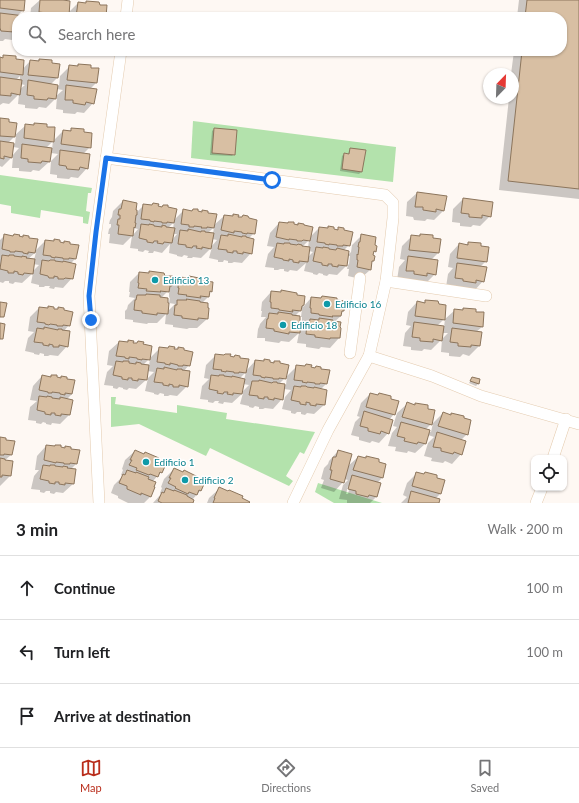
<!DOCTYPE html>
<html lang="en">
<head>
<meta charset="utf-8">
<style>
  :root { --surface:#fff; --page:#f2f2f2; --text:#202124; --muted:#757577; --line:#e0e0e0; --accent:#b92d1b }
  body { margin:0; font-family:Lato,sans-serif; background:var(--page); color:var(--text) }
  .controls { position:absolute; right:12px; bottom:12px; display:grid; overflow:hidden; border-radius:8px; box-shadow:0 1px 3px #0004 }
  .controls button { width:36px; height:36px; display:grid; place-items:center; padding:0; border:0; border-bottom:1px solid var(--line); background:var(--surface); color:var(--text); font:20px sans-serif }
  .compass { position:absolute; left:483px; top:68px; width:36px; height:36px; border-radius:50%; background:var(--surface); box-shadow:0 1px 3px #0004; rotate:23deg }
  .stop { position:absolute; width:12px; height:12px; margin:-9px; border:3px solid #1a73e8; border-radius:50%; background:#fff }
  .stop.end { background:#1a73e8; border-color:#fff; box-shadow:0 1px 4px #0008 }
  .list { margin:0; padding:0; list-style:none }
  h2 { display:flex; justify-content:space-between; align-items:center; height:52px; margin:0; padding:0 16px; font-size:17px }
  h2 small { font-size:13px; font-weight:400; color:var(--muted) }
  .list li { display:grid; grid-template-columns:26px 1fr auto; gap:12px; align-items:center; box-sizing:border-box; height:64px; padding:0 16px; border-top:1px solid var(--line) }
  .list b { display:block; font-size:15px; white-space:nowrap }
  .list em { font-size:13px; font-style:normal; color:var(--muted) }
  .icon { flex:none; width:22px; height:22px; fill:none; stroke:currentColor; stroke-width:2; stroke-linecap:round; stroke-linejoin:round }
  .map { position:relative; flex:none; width:579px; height:503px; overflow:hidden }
  .search { position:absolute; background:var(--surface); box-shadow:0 1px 3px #0004; left:12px; right:12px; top:12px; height:44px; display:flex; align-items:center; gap:10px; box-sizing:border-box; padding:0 14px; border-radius:16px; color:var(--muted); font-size:15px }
  .sheet { height:244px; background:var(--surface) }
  nav { display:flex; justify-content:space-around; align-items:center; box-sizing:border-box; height:56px; border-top:1px solid var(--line); background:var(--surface); font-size:11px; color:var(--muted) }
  nav a { display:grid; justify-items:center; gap:2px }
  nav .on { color:var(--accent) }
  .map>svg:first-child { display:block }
  .green { fill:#b3e2ac }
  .shadow { fill:#0003; fill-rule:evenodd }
  .building { fill:#d8bfa3; stroke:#8c755c }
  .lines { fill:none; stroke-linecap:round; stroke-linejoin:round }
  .minor-casing { stroke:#e4cbaf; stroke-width:12 }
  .minor { stroke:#fff; stroke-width:11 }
  .route { stroke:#1a73e8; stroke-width:5 }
  .culture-dot { fill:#0f9aa8; stroke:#fff; stroke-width:1.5 }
  .labels { text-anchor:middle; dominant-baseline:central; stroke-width:3; stroke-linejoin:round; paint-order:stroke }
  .culture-label { font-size:10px; fill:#0d838f; stroke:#fff; text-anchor:start }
</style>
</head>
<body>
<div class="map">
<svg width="579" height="503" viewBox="0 0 579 503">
  <rect width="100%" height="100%" fill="#fef8f3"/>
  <g class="green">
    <path d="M193,121L396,147L393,182L191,158Z"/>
    <path d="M0,175L92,188L91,193H88L86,211L90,212L88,224L83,223V217L41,210L40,218L11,213V206L0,204Z"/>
    <path d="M111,397H116L115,404L177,413V405L227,413L226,419L315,432L304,454L300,452L286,476L293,481L289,486L210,448L206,456L139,424L111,427Z"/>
    <path d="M318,483L382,503H334L315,492Z"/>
  </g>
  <g class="shadow">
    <path d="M0,0H24L23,10L17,16L22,17H17V35L12,40L5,39L3,41H0Z"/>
    <path d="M40,0H62L68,13L78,3L85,4L87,2L105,17H68V15L66,17H30L31,8Z"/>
    <path d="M519,0H579V199L499,190L509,98H513V74H511L514,51H562V17H517Z"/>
    <path d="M4,56L15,60L22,70L30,61L37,62L39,60L51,64L58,65L57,78L51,84L59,86L60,76L70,66L76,67L78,65L96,83L90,89L93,103L84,113L77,112L75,114L63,113V110L56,109L57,97L46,108L39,107L37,109L25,108V105L18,104L19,94L9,104L3,103L0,105V58H2ZM20,76V81L16,80ZM20,84L25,85L19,90ZM57,89L63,90L55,97Z"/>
    <path d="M0,119L14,136L26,125L32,126L35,124L46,127L53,141L63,131H69L72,129L84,133L90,147L83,154L87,168L78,178L71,177L69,179L57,178V175L50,174L51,161L58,154L51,153L49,162L39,171L33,170L31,172L19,171V168H12L13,156L2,167L0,166ZM16,135L15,144L8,143ZM53,141L52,149L46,148ZM13,147L19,148L12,156Z"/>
    <path d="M214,129L234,154L232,156L210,155L212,131Z"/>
    <path d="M351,149L361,172L359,174L340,171L342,156L344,154L348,155L349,151Z"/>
    <path d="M417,193L444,210L434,220L427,219L425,221L414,220L413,217L406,216L407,202Z"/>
    <path d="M463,199L490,216L480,226L473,225L471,227L460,226V223L452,222L453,209Z"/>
    <path d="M123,201L136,213L144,205L161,207L163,206L174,220L184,210L191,211L193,210L197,212L201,213L203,211L213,226L224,216L232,217L233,215L237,218L254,233L248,239L251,253L242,263L234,262L232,263H228V261L224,260L223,262H218V260L209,258L212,247L201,258L193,257L192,258H187L188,256L184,255L182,257L177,256V255L169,253L170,244L162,253L154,251L153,253H148L149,251L145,250L143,252L138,251V249L130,248L132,236L123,245L109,243L110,234H108L109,229L111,227V224H109L110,220L112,217L113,211ZM174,222L173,229L168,228ZM214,227L213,234H207ZM133,228L138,229L133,235ZM173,234H177L172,240ZM212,239L217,240L211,247Z"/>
    <path d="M279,223L287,224L288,223L293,225H296L298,224L309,238L319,228L327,229L329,227L333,230H336L338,229L349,245L343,251L348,255L351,252L352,245L362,235L374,246L375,251L372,254L373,261L371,263L370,270L360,279L348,276L349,269H347L348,265L349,264L350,256H348L346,266L337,275L329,274L327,276L323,275V274L319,273L317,275L313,274V273L304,271L306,263L297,271L290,270L288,272L284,271V269H280L278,270H274V268L265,267L268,254L274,247L267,246L270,233ZM309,240L308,248L302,247ZM309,251L313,252L308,257Z"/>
    <path d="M5,235L12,236L14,235L18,237L22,238L24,236L34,252L45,241L63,244L64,242L75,259L70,264L72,278L63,288L55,287L54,289L49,288L50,286H45L44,287H39V285L31,283L33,273L22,283L15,282L13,284L9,283V281H5L3,283L0,282V240ZM36,252L34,260L28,259ZM33,264L39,265L32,272Z"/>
    <path d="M420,235L432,239H440L438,253L431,260L435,274L425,284L397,280L399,267L405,260L400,259L402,246L412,236L418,237Z"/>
    <path d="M468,243L486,261L480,267L483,281L474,291L446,287L448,274L453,268L448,267L450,254L459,244L466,245Z"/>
    <path d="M150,272L164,276L172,277L171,287L179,278L211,291L209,293L208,297L202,303L207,319L197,328H189L187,329L173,327V325L165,324L166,314L157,323H148L147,324L133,322V320L125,319V311L127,309L128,305L135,298L129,297L130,292H129L130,282L139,273L148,274ZM169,290V298L170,297L169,303L175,304L167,312L161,298Z"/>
    <path d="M271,292L304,297L303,307L311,298L320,299L322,297L343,311L341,313V316L334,322L339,338L330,348L321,347L319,349L306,347V344L297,343L299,333L289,342L281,341L279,343L265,341V338H257L258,329L259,327L260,324L266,317H261L262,311H261L262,302ZM302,309L301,317H302V322L307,323L299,331L294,317Z"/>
    <path d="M426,301L444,319L437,326L444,327L445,319L455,310L461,311L464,309L475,312L482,327L476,332L481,333L479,346L469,356L463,354L460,357L449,356V353L441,352L442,339L431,350L424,349L422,351L411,350V347L403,346L405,333L411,326L406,325L408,312L417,302L424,303ZM442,333H448L441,340Z"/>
    <path d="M49,307L53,310H57L59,308L69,325L63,332L67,346L58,356L50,355L48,356H44V354L40,353L39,355L34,354V353L25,351L28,338L34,332L28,331L30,317L39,308L47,309Z"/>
    <path d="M128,341L149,359L160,348L173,350L189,365L183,372L187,386L177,396L170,395L168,396H164V394L160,393L158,395L154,394V393L145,391L148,378L154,372L147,371L146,380L136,389L129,388L127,390L123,389V388L119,387L117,389L113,388V386L104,385L107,372L113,366L107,365L109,351L119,342L126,343ZM150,358L149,366L143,365Z"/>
    <path d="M216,355L233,358L235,356L246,371L255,361L273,363L275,362L285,378L297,366L314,369L316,367L326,384L320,390L324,405L314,414L307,413L305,415L301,414V412H297L295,414L291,413V411L282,409L285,397L291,390L284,389L282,399L273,409L265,408L263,409H259V407L255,406L253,408L249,407V406L240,404L243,393L232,403L224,402L223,404L218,403L219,401H215L213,403L208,402V400L200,399L202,386L209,379L204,378L206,365ZM246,372L244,380L239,379ZM287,376L286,385L279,384ZM243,384L249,385L242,392Z"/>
    <path d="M42,376L50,377L51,376L59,379L61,377L72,394L66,400L69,415L60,424L52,423L51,425L46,424V423L43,422L41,424L36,423V421L28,420L30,407L37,401L30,400L33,386Z"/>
    <path d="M472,378L478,384L476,386L469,383Z"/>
    <path d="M370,394L377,396L394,414L389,420L388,433L379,443L372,441L370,443L359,440V437L351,435L355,422L360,417L357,416L361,403Z"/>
    <path d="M407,404L414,406L416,404L431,424L425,430L431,432L433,423L443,413L450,416L452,414L467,434L461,440V454L452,464L445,461L443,463L431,461L432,458L424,456L428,443L434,437L428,435L425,444L415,453L408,451L407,453L395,451L396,447L388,446L392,433L397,427L393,426L397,413Z"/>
    <path d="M0,438L11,455L4,461L12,462L10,476L0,486Z"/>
    <path d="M46,446L64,449L66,447L76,464L71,469L73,484L63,493L56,492L54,494L50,493V491H46L44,493L40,492V490L31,489L34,476L39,470H35L37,456Z"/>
    <path d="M135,451L157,461L161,472L153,481L154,488L150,497L144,503H128L118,498V496L111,493L114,485L123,476L121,475L123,470L122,469L125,460Z"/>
    <path d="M338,451L347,467L358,457L365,459L367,457L378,463L385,465L382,478L377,483L376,497L370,503H347V500L339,499L343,485L348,480L344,479L343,482L334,492L321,488L324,480L321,479L324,468L328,464L329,461ZM348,486H350L348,494H346Z"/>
    <path d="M174,469L196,479L200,491L192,500V503H153L161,494L160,493L162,488L161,487L164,479Z"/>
    <path d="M417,473L440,494L435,499L438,503H401L407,497L403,495L407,483Z"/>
    <path d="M219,489L241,499L248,503H207L209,498Z"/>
  </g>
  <g class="building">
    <path d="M0,0H25L24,11L0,8Z"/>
    <path d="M40,0H63L70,1L69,16L39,12Z"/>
    <path d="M527,0H579V189L508,181L522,51H562V17H525Z"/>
    <path d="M86,1L99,2L100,5H107L106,17H76L78,2L86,3Z"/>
    <path d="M0,13L25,16L17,17V30H14V32L1,31L0,28Z"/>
    <path d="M3,55L16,56V59L24,60L23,75L0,72V57L3,58Z"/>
    <path d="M39,59L52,60V63L60,64L58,78L28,75L30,60L39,61Z"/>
    <path d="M78,64L91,65V68H99L97,83L67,80L69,65L78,66Z"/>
    <path d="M0,77L22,80L20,95L11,93V96L0,95Z"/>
    <path d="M28,80L58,85L56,99L48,98L47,100L34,99V96L27,95Z"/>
    <path d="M66,85L97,89L94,104L86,102L85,105L73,103V100H65Z"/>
    <path d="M0,118L9,119V122L17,123L15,137L0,136Z"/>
    <path d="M34,123L47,124V127H55L54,142L24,138L25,124L34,125Z"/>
    <path d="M71,128L84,129V132L92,133L91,148L61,144L63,130L71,131Z"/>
    <path d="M214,128L237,130L235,155L212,153Z"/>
    <path d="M0,141L14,143L12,158L4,156V159L0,158Z"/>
    <path d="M22,144L52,148L50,162L42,161L41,163L28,162V159L21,158Z"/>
    <path d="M350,148L366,150L362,172L342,169L344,153L349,154Z"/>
    <path d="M60,150L90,154L88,169L80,167L79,170L67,169L66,166L59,165Z"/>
    <path d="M417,192L447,196L444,211L436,209V212L423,210V207H415Z"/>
    <path d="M463,198L493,202L491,217L482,215V218L469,217V214L461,213Z"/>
    <path d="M123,200L137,203L136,210H137V215H136L135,223H136L135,228L134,227L133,236L118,234L119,225H117L118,219H120V215H118L119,209H121Z"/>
    <path d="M153,203L159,204L158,206L162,207L163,205H168V207L177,209L174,223L167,222V223H162V222L154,221V222L150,221V220L141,219L143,204L152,205Z"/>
    <path d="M183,209L192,211L193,209H198V211L202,212V210L208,211V213L217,214L214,228L207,227V228H201L202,227L194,226V227H189V225L181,224Z"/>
    <path d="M233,214L239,215L238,217H242L243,215L248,216L249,218L257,220L255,234L247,233V234L242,233V232L234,231V233L221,230L224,215L233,216Z"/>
    <path d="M279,222L288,223V222H294V224L298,225V223L304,224V225L313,227L310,241L303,240L302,241H297V240L289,239V240L276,237Z"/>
    <path d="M141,224L149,225V224L154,225V226L162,227V225L166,226V227L175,228L172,243L164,242L163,244L157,243L158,241H154L153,243L147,242V240L139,238Z"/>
    <path d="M328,226L334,227V229L338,230V227L344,228V230L353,232L350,246L343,245V246H337V245L329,244V245L325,244V243L317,242L319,227L328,228Z"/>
    <path d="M188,229L201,232V231H205V232L214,233L211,249L202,247V249L196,248L197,246H193L192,248L186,247V245L178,244L180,230L188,231Z"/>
    <path d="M4,234L13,236L14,234L20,235L19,236L23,237V235L29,236V238L38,239L35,253L28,252V254L23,253V252L15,251V252H10V251L2,249Z"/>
    <path d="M228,234L242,237V236H246V237L254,239L252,254L243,252V254L237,253V251H233V253L227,252V250L218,249L221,235L228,236Z"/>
    <path d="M361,234L376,237L375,245L377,246L376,252L374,251L373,255L375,256L374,261H372L371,270L357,267L358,260H357V254L358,255L359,247H358L359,242H360Z"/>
    <path d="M420,234L433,235V238L441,239L439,253L409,250L411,235L420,236Z"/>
    <path d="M54,239L60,240V242L64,243V241L70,242V244L79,245L76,259L69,258V259H63V258L55,257V258L51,257V256L43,255L45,240L54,241Z"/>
    <path d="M468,242L481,243V246L489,247L487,262L457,258L459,243L468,245Z"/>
    <path d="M277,243L284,244V243H290V244L297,245L298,244L302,245V246L310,247L308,262L299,261V263L293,262V260L289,259V261L283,260V259L274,257Z"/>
    <path d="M316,247L323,248V247L329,248V249L336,250L337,248L349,251L347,266L338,265V267L332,266V264H328V266L322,265V263L313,261Z"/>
    <path d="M2,255L9,256V255H14V256L22,257V256L27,257L26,258L35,259L33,274L24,273L23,275L18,274V272L14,271V273H8V271L0,269Z"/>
    <path d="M408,256L438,260L436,275L427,273V276L414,274V271H406Z"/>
    <path d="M42,260L49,261L50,260H55V261L63,262V261L76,264L73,279L65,278L64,279H58V277L54,276V278H49L48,276L40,274Z"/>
    <path d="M457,263L487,267L484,282L476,280V283L463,281V279L455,278Z"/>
    <path d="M149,271L164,273L165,276H173L172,286H170L169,292L160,291L161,292L146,291L147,289L138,288L139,283H138L139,272L149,273Z"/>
    <path d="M189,276L204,279L205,281L213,282L212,292L210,291L209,297L200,296L201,298L186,296L187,295L178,294L179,288H178L179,277L189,278Z"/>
    <path d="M281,290L297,293V295L305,296L304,305L302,306L301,311L292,310L293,312L279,310V309L271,308V302H270L271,291L281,292Z"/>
    <path d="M146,294L160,295V297L168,298V303H169L168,314L157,313V315L142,313V311L134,310L135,300H136L137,295H146Z"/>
    <path d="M322,296L337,298V300L345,301L344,311H342L341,316H332L333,317L319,315V314L311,313V308H310L311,297L321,298Z"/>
    <path d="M186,299L200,301V302L208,303V308H209L208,319L198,318V320L182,318V316L174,315L175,305H177V300H187Z"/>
    <path d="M425,300L438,301L439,304L446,305L445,320L415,316L417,301L425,303Z"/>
    <path d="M0,302L7,303L4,317H0Z"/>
    <path d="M48,306L54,307V309H58V307L64,308V310L73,312L70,326L63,325V326H57V325L50,324L49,325L45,324V323L37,322L39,307L48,308Z"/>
    <path d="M463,308L476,309V312H484L483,327L453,323L454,309L463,310Z"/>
    <path d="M278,312L292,314V315L300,316V322H301L300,333L289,332V334L274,331V329L266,328L267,319H268L269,313L278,314Z"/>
    <path d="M319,318L333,320V321L341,322L340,327L341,328L340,338H330V339L315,337V335L306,334L307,324H309L310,319L319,320Z"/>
    <path d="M414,322L444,326L442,341L433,339V342L420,341V338L412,337Z"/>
    <path d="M0,323L5,324L3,339H0Z"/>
    <path d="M44,327L58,330V329H62V330L70,331L68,347L59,345V347H53V345L49,344V346L43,345V343L34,342L37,328L44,329Z"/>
    <path d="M452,328L482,332L480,346L471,345V347L458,346V343L450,342Z"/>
    <path d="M128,340L134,341L133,343H137L138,341L144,342L143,344L152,346L150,360L142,359V360L137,359V358L129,357V359L125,358V357L116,356L119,341L128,342Z"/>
    <path d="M169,346L175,347L174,349H178V347L184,348V350L193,352L190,366L183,365V366H178V365L170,363V365L165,364V363L157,362L159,347L168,348Z"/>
    <path d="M215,354L224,355L225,354H231L230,356L234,357L235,355L240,356V358L249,359L246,373L239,372V373H234V372L226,371V372L221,371L222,370L213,369Z"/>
    <path d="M264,359L270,360V362L274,363V361H280V363L289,365L286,379L279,378V379H273V378L265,377V378L261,377V376L253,375L255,360L264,361Z"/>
    <path d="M116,361L123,362V361H129V363L136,364V362L141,363V364L149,365L147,380L138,379V381L132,380V378H128V380L122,379V377L113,375Z"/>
    <path d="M306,364L312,365L311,367L315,368L316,366L321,367V369L330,370L327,384L320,383V384H315V383L307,382V383L302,382L303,381L294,380L296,365L305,366Z"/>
    <path d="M164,367L177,370V369H182V370L190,371L188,387L179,385V387H173V385L169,384V386L163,385V383L154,382L157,368L164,369Z"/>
    <path d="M42,375L51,377V375H57V377L61,378V376L67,377V379L75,380L72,394L65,393V395L60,394V393L52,392V393H48V392L39,390Z"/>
    <path d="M211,375L219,376V375H224V376L232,377V376L245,379L242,394L233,393V395L227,394L228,392H224L223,394L217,393L218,391L209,389Z"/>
    <path d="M472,377L480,379L479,384L470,381Z"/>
    <path d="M259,380L272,383L273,382H277V383L285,384L283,400L274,398V400L268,399V397H264V399L258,398V396L249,395L252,381H259Z"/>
    <path d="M294,386L301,387V386H306L307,387L314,388V387L327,390L325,405L316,404V406L310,405V403L306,402V405L300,404V402L291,400Z"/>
    <path d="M370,393L378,395L379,393L391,396V399L399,401L395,415L366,407Z"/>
    <path d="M39,396L47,397V396L52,397V398L60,399V397L73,400L70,415L61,414V416L55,415V413H51V415L45,414V412L37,410Z"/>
    <path d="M407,402L415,405V403L428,405V409L435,410L432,425L402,417Z"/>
    <path d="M364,411L393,420L389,434L381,431L380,434L368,431V428L360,426Z"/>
    <path d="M443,412L451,415V413L464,416V418L471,420L468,435L438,426Z"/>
    <path d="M401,422L430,430L426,444L418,442L417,444L404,441L405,438L397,436Z"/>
    <path d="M437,432L466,441L462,455L454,452L453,454L441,451V448L433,447Z"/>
    <path d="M0,437L6,438V440L15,441L12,455L4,454V455H0Z"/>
    <path d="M46,445L55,446V445H61V447L65,448V446L71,447V449L80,450L77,464L70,463V464H64V463L56,462V463L44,460Z"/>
    <path d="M135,450L144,454L145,452L159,458L158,461L166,464L162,473L160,472L158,477L150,474L149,475L136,470L137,468L129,465L132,460H130Z"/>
    <path d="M338,450L352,454L344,483L330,479L332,470H330L333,457H336Z"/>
    <path d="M358,456L366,458V456L379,459V462L386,464L383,478L353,470Z"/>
    <path d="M0,458L5,459V460L13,461L11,476L2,475V477H0Z"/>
    <path d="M43,465L50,466V465H55V466L63,467V466L68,467L67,468L76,469L74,484L65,483V485L59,484V482H55V484L49,483V481L40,479Z"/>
    <path d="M174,468L183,472L184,470L198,477L197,479L205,482L201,491L199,490L197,495L189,492L188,494L175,488L176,487L168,483L171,478H169Z"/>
    <path d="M127,470L136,473V472L149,477L148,479L156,482L154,487H155L151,497L141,493V495L127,489V486L119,483L123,474L125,475Z"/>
    <path d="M416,472L424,474L425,472L437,475V478L445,480L441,494L412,486Z"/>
    <path d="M352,475L381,483L377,497L369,495L368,497L356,494V491L348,489Z"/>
    <path d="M219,487L228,491L229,490L243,496L242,498L250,502L249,503H213L215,498H214Z"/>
    <path d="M166,488L174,491V490L187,495V496L194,500L193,503H162L158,501L162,492L164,493Z"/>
    <path d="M411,491L440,499L439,503H408Z"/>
  </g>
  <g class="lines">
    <defs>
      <g id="minor">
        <path d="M126,17L128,0"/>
        <path d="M106,158L385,195L393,203V218L386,281L369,356L328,430L293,503"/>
        <path d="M386,281L486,296"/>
        <path d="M350,353L360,278"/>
        <path d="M369,356L432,376L481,396L579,424"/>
        <path d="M553,458L566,419"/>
        <path d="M99,503L89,296L96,232L121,51"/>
        <path d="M536,503L542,488"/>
      </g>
    </defs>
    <use href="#minor" class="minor-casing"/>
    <use href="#minor" class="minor"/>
  </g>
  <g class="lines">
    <path class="route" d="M91,320L89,296L96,232L106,158L272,180"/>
  </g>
  <g class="culture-dot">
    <circle cx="155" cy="280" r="4"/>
    <circle cx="327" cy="304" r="4"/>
    <circle cx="283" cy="325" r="4"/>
    <circle cx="146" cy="462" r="4"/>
    <circle cx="185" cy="480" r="4"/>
  </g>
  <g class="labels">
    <g class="culture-label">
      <text x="163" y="280">Edificio 13</text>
      <text x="335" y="304">Edificio 16</text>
      <text x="291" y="325">Edificio 18</text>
      <text x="154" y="462">Edificio 1</text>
      <text x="193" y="480">Edificio 2</text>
    </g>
  </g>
</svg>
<div class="controls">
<button><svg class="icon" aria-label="locate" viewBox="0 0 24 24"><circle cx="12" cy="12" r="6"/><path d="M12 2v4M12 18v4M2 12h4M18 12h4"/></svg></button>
</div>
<svg class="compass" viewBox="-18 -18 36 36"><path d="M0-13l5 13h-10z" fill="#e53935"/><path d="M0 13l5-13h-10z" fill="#757577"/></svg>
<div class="stop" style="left:272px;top:180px"></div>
<div class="stop end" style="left:91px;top:320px"></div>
<div class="search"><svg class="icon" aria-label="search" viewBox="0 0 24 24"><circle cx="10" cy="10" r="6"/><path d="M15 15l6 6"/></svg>Search here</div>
</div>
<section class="sheet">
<h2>3 min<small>Walk · 200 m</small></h2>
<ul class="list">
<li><svg class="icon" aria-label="ahead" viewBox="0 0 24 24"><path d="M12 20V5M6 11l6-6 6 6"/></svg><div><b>Continue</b></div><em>100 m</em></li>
<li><svg class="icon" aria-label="left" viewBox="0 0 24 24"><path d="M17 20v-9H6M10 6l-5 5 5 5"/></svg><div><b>Turn left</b></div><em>100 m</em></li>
<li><svg class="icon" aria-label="arrive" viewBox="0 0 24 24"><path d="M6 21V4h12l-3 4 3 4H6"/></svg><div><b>Arrive at destination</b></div></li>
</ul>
</section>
<nav>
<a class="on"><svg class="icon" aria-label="map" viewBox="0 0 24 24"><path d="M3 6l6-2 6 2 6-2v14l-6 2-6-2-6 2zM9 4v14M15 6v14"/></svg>Map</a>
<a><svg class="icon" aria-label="directions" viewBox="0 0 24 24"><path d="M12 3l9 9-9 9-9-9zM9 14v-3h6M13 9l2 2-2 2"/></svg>Directions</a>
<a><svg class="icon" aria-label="saved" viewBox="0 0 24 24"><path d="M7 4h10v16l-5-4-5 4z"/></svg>Saved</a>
</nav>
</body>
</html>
